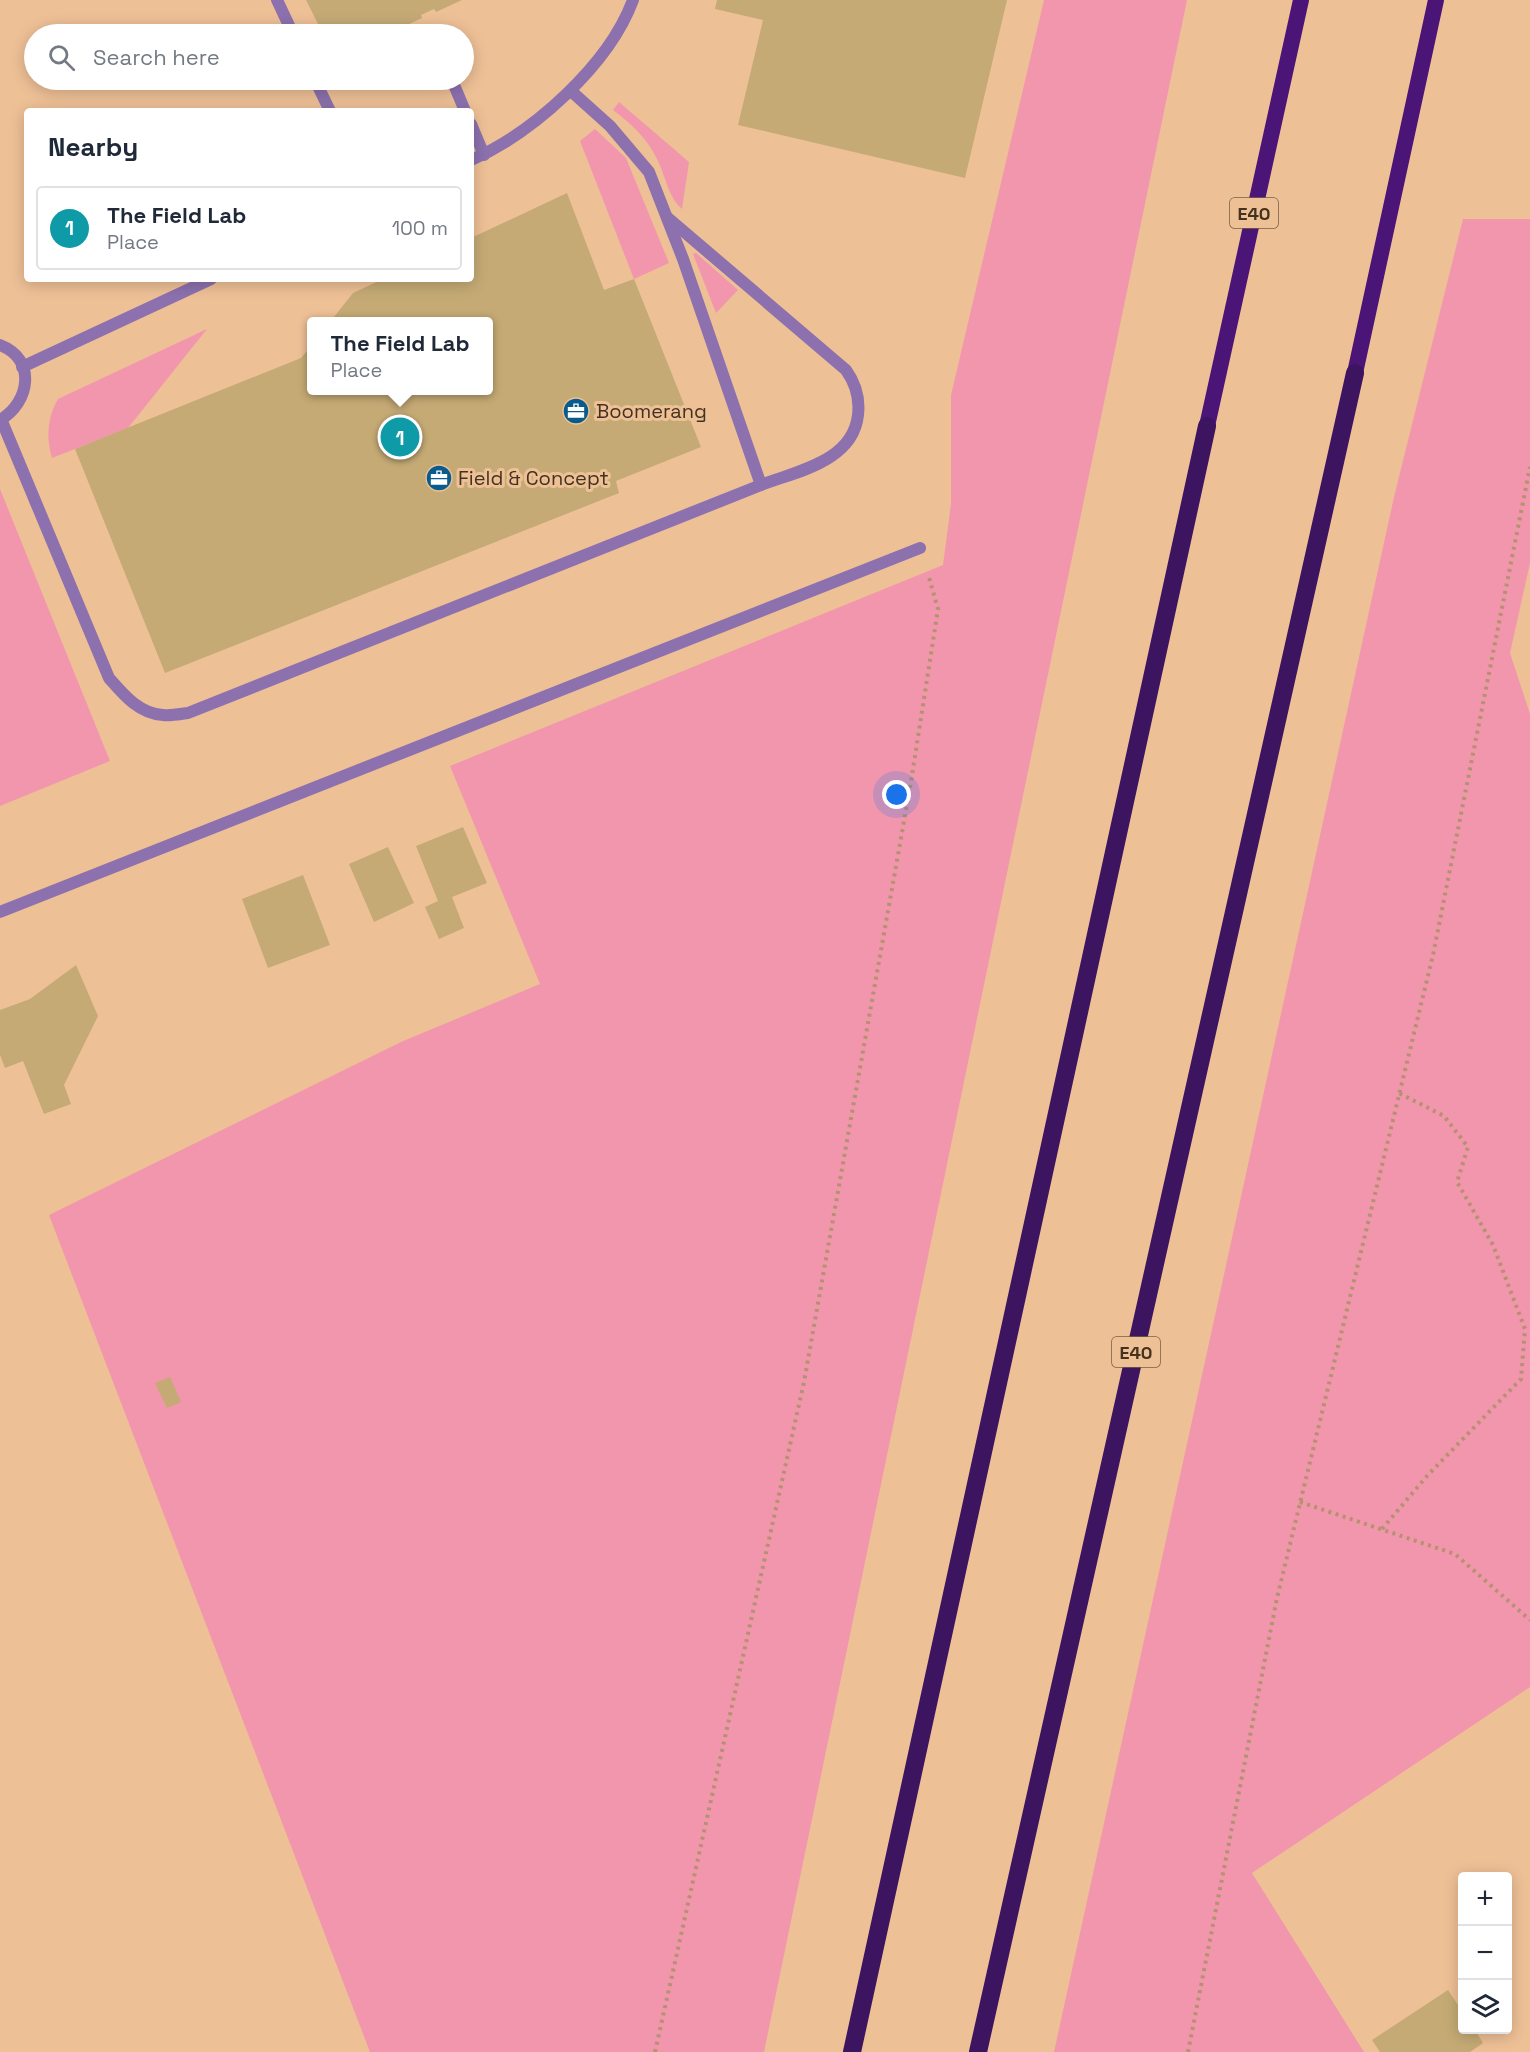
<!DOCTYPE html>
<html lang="en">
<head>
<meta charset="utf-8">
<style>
  :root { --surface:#fff; --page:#f2f2f3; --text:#1f2937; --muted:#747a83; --line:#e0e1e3; --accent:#085b8d }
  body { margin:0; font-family:"Space Grotesk",sans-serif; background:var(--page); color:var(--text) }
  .controls { position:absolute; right:18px; bottom:18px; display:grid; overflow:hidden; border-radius:6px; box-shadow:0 3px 15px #0003 }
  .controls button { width:54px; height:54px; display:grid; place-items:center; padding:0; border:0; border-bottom:2px solid var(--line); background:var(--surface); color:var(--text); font:30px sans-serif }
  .you { position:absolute; left:897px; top:795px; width:21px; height:21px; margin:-15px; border:4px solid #fff; border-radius:50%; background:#1a73e8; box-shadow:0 0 0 9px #1a73e833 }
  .badge { display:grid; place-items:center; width:39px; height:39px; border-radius:50%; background:var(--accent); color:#fff; font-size:20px; font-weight:700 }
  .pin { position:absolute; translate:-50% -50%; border:3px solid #fff; box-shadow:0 2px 6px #0006 }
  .popup { position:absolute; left:307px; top:317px; width:186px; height:78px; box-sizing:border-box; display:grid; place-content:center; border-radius:6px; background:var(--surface); filter:drop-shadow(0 2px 4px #0005); font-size:20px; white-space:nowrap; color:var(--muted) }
  .popup b { font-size:22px; color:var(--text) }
  .popup::after { content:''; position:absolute; left:50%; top:100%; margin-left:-12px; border:12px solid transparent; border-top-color:var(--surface) }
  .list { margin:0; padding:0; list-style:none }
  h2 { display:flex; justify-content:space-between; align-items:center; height:78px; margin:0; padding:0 24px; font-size:26px }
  h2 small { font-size:20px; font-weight:400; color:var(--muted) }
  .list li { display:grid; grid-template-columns:39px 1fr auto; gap:18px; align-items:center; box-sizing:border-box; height:84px; margin:0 12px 12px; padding:0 12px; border:2px solid var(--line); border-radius:6px }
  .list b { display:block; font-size:22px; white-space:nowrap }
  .list p { margin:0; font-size:20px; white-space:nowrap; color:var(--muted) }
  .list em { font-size:20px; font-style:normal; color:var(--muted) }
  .icon { flex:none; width:33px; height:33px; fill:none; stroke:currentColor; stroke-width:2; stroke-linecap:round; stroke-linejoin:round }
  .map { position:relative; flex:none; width:1530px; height:2052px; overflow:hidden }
  .search { position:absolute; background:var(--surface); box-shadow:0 3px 15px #0003; left:24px; top:24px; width:450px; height:66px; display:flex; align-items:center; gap:15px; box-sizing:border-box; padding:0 21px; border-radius:33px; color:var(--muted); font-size:22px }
  .panel { position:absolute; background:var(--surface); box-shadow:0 3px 15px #0003; left:24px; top:108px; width:450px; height:174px; border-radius:6px }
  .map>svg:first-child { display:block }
  .green { fill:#f296ad }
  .building { fill:#c5aa75 }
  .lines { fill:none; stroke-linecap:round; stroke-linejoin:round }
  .path { stroke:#b6916f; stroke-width:4; stroke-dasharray:3 4.5; stroke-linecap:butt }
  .service { stroke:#8c71ae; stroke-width:12 }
  .minor { stroke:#8c71ae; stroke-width:12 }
  .trunk { stroke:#4b1477; stroke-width:16 }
  .motorway { stroke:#3d1460; stroke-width:18 }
  .labels { text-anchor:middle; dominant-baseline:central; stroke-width:6; stroke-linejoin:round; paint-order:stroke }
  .shield { fill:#eec096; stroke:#775d44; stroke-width:1.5 }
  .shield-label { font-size:18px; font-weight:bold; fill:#443221 }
  .poi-label { font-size:20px; fill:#443221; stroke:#eec096; text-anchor:start }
</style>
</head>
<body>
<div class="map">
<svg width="1530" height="2052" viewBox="0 0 1530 2052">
  <rect width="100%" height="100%" fill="#eec096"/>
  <g class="green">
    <path d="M1044,0H1187L764,2052H370L49,1215L401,1042L540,984L450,766L943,565L951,504V395Z"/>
    <path d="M619,102L689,162L682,209C670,199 667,183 661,168C651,142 634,126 613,110Z"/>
    <path d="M595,129L626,158L669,263L634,279L580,141Z"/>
    <path d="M1463,219H1530V563L1510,653L1530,714V1687L1252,1873L1364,2052H1054L1394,497Z"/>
    <path d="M696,253L738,290L716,313L693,254Z"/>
    <path d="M207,329L128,428L52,458C46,439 47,417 58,399Z"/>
    <path d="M0,489L110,761L0,806Z"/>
  </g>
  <g class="building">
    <path d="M306,0H462L436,12L434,9L421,15L422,18L388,34H323Z"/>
    <path d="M717,0H1007L965,178L738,125L763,20L715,9Z"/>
    <path d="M567,193L604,290L634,279L701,447L616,481L619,493L165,673L75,449L301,358L312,345V390H488V322H330L353,293L383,279H471V238Z"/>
    <path d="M463,827L487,883L452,897L464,928L439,939L425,907L438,901L416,846Z"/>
    <path d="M388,847L414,903L374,922L349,864Z"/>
    <path d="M303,875L330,945L268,968L242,899Z"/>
    <path d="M76,965L98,1016L64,1085L71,1104L44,1114L23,1061L5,1068L0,1055V1010L30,999Z"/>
    <path d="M170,1377L181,1402L167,1408L155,1383Z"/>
    <path d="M1448,1990L1462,2011V2030H1475L1483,2043L1470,2052H1380L1372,2040Z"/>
  </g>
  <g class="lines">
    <g class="path">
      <path d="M1300,1502L1455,1554L1530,1620"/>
      <path d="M1382,1529L1427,1476L1521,1379L1525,1329L1493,1245L1457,1182L1468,1147L1444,1116L1399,1093"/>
      <path d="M655,2052L804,1382L911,782L938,609L928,574"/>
      <path d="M1188,2052L1277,1598L1433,955L1530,467"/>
    </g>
    <g class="service">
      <path d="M277,0L293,34"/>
      <path d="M315,80L330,111"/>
      <path d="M452,80L465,111"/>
      <path d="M471,124L484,155"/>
      <path d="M668,218L846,370C856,384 860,398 858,415C853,461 798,471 761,485"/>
      <path d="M1,419L109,678C123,694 139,714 163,715C171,716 180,714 188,713L761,485L683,259L649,172L610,126L571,91"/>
    </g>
    <g class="minor">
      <path d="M471,160C533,133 609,65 633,0"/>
      <path d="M0,345C37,359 30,403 0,420"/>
      <path d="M22,367L211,279"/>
      <path d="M0,912L920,548"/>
    </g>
    <g class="trunk">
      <path d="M1355,373L1436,0"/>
      <path d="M1207,426L1301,0"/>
    </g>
    <g class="motorway">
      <path d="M852,2052L1207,426"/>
      <path d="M978,2052L1355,373"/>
    </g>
  </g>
  <defs>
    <symbol id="office-disc" viewBox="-11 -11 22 22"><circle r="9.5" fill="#085b8d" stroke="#eec096"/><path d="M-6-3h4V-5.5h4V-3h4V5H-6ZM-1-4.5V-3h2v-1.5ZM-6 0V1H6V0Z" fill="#fff"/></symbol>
  </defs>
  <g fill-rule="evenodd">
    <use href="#office-disc" x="561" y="396" width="30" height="30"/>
    <use href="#office-disc" x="424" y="463" width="30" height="30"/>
  </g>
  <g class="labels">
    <g class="shield">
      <rect x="1230" y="198" width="48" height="30" rx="4.5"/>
      <rect x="1112" y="1337" width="48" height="30" rx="4.5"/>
    </g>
    <g class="shield-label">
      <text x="1254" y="213">E40</text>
      <text x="1136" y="1352">E40</text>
    </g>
    <g class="poi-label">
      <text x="596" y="411">Boomerang</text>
      <text x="458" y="478">Field &amp; Concept</text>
    </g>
  </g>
</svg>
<div class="controls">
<button>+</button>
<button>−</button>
<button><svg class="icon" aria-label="layers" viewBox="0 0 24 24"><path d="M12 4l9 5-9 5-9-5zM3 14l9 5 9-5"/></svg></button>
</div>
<div class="you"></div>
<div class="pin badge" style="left:400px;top:437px;background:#0f9aa8">1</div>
<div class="popup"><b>The Field Lab</b>Place</div>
<div class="search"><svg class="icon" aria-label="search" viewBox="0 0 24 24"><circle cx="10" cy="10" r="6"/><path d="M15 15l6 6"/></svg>Search here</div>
<section class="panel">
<h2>Nearby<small></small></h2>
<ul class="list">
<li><span class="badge" style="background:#0f9aa8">1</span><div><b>The Field Lab</b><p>Place</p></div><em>100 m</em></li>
</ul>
</section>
</div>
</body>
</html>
